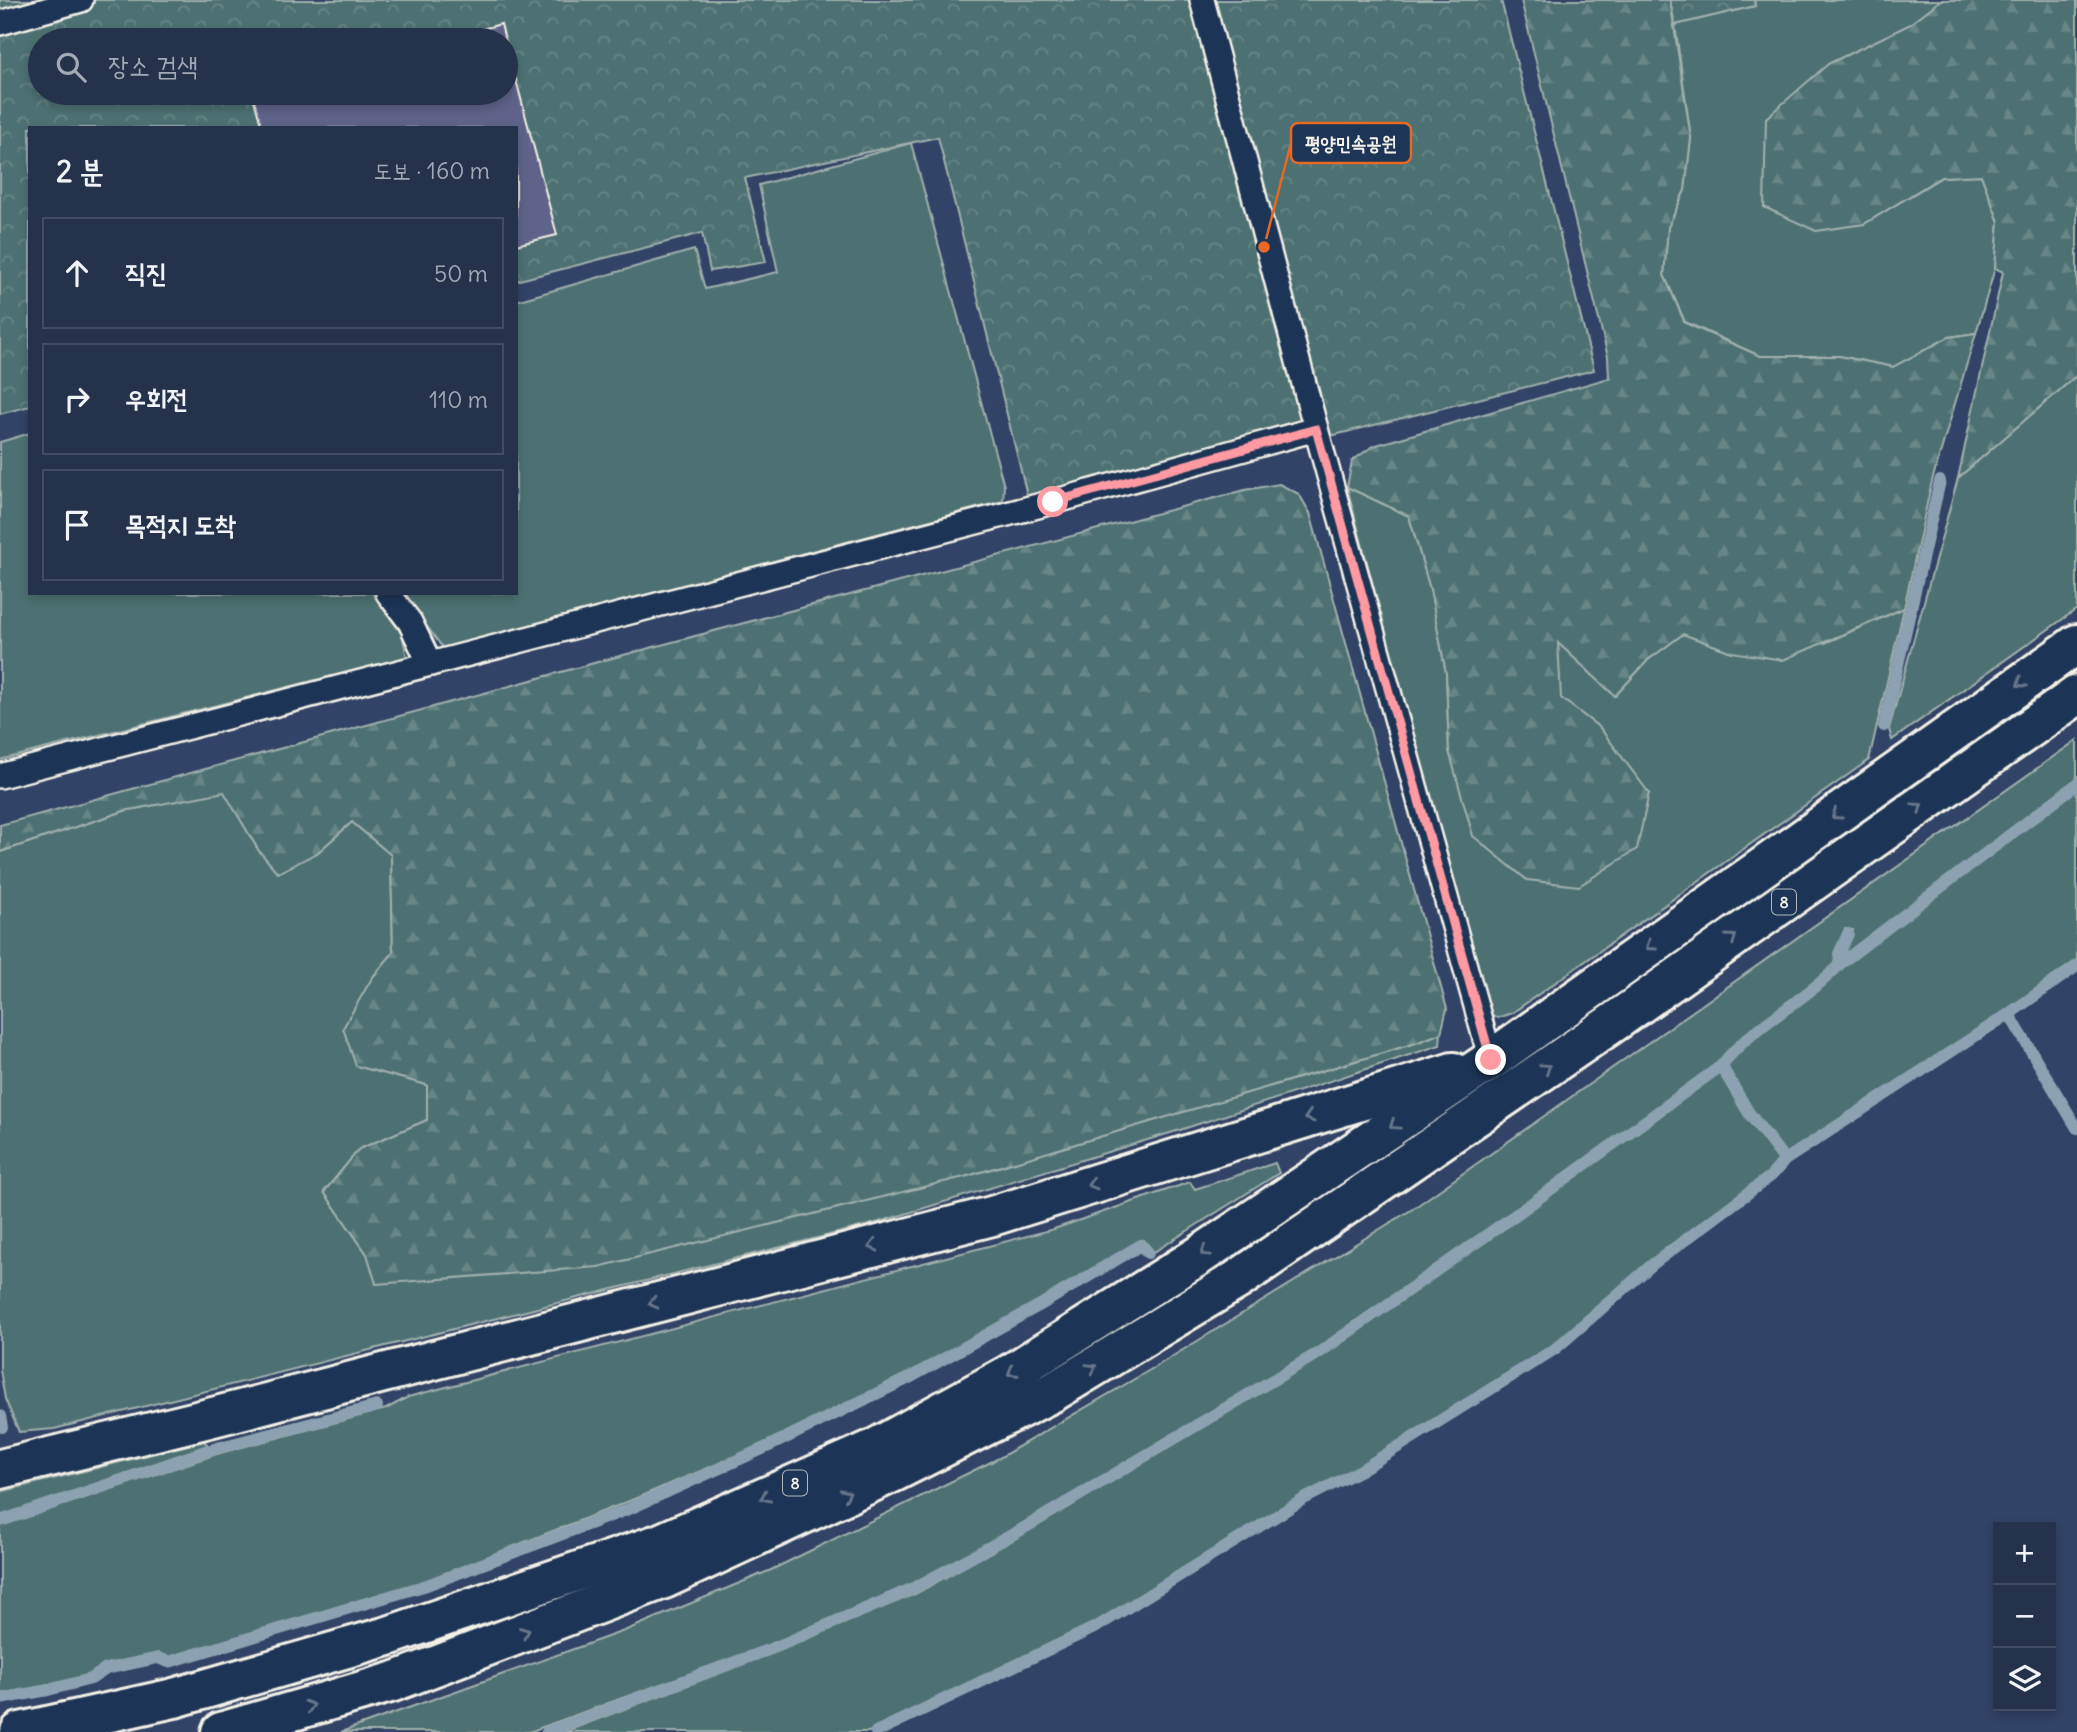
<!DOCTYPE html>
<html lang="ko">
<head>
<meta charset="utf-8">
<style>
  :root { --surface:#25324c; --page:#2d3a53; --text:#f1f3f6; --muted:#a3aab5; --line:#424d64 }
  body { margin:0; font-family:Delius,"Poor Story",sans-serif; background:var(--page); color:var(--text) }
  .controls { position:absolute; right:21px; bottom:21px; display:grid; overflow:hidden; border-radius:0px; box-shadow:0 4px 10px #0003 }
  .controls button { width:63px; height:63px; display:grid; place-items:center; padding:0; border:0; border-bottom:2px solid var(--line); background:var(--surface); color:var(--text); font:35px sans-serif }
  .stop { position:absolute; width:21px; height:21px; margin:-16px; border:5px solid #ff9aa2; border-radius:50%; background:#fff }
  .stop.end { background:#ff9aa2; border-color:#fff; box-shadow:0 2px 7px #0008 }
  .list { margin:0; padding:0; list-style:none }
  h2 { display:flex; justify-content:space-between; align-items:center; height:91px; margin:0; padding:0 28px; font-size:30px }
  h2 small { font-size:23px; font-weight:400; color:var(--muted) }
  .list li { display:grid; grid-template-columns:46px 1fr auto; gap:21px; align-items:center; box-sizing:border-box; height:112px; margin:0 14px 14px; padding:0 14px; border:2px solid var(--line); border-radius:0px }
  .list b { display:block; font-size:26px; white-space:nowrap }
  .list em { font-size:23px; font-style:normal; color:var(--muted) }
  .icon { flex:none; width:38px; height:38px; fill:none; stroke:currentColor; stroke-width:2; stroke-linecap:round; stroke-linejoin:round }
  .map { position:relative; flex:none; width:2077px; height:1732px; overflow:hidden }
  .search { position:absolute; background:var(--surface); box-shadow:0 4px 10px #0003; left:28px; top:28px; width:490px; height:77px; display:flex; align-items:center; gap:18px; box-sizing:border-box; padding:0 24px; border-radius:38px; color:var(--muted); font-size:26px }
  .panel { position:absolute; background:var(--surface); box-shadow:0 4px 10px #0003; left:28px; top:126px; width:490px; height:469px; border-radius:0px }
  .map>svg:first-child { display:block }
  .grass { fill:#4e7172; stroke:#a1b1ad; stroke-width:2 }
  .forest { fill:url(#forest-firs); stroke:#a1b1ad; stroke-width:2 }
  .park { fill:url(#park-crowns); stroke:#a1b1ad; stroke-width:2; fill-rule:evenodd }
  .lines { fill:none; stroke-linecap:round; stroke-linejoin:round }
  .stream { stroke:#8ca2b2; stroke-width:12 }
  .building { fill:#5f6489; stroke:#f4f1e8; stroke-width:2 }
  .service-casing { stroke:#f4f1e8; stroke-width:28 }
  .motorway-casing { stroke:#f4f1e8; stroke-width:44 }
  .service { stroke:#1d3557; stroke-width:23 }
  .motorway { stroke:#1d3557; stroke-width:38 }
  .oneway { stroke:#68778a }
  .route { stroke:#ff9aa2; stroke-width:9 }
  .labels { text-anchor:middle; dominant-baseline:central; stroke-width:5; stroke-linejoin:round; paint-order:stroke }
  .shield { fill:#1d3557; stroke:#b4b9bc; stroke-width:2 }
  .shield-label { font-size:16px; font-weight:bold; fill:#f4f1e8 }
  .leader { fill:none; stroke:#e96822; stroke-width:2.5 }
  .callout-dot { fill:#e96822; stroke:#1d3557; stroke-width:2.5 }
  .callout { fill:#1d3557; stroke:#e96822; stroke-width:2.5 }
  .callout-label { font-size:19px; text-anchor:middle; font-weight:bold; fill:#f4f1e8 }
</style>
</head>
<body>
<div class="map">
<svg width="2077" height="1732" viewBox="0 0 2077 1732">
  <defs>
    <pattern id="forest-firs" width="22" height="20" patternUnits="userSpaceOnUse" patternTransform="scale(1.75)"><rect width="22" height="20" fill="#4e7172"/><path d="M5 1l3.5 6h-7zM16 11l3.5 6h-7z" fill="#688686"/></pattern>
    <pattern id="park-crowns" width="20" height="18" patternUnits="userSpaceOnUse" patternTransform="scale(1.75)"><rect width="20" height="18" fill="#4e7172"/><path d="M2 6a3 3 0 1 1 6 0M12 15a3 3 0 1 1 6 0" fill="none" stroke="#688686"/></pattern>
  </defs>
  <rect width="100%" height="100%" fill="#314366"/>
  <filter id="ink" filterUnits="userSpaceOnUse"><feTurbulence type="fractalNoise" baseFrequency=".0143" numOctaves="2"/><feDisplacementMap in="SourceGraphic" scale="14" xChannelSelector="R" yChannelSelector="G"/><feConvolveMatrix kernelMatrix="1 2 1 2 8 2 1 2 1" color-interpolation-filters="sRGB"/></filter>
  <g filter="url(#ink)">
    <g class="grass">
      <path d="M1754,0H1941L1909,25L1828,64L1864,224L1942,177L1981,175L1999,222L1995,268L1976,333L1949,337L1894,367L1839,356H1760L1685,322L1664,275L1668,227L1685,190L1691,138L1675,25L1755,6Z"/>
      <path d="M911,143L1004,486L1003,501L443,648L402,593H516V301L694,250L705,289L778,272L759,185Z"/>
      <path d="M2077,375V609L1892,740L1889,729L1958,478Z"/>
      <path d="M30,433V593H372L402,634L407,657L0,760V442Z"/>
      <path d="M1347,487L1409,516L1430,589L1446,673L1449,751L1600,728L1560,698L1558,642L1615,696L1648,660L1683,634L1732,652L1825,643L1904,608L1869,760L1512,1013L1497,1018L1485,1009Z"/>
      <path d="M2077,740V779L1845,958L1844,952L1853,930L1845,929L1836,951L1834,964L1821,979L1731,1047L1720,1064L1318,1349L1019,1528L911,1584L776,1642L529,1732H341L624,1631L771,1570L999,1458L1155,1367L1411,1210Z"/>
      <path d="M2077,787V960L2006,1010L1786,1156L1753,1111L1726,1064L1735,1052L1826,984L1842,966Z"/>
      <path d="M224,791L259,851L317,853L352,822L391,855L393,953L372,978L357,1066L427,1085V1120L359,1149L324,1192L367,1254L964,1177L1416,1043L1441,1033L1440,1045L1180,1130L869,1225L54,1429L19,1432L5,1399L0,1370V852L124,811Z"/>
      <path d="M1719,1072L1745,1116L1779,1161L1770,1172L1650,1262L1552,1346L1359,1468L1301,1497L1097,1623L931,1701L869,1732H564L778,1651L915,1594L1022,1535L1322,1356Z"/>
      <path d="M1275,1163L1279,1173L1154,1252L1144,1240L1040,1301L909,1373L767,1443L627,1502L425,1581L169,1657L158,1655L106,1664L89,1675L50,1685L0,1694V1526L220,1453L386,1409L408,1397L1054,1229L1190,1182L1195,1189Z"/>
      <path d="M204,1441L208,1445L0,1517V1492Z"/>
    </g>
    <g class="forest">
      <path d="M1521,0H1670L1691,138L1685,190L1668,227L1664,275L1685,323L1760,356H1839L1893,367L1949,337L1976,333L1932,481L1904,608L1783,660L1732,652L1683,634L1648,660L1615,696L1558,643L1561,698L1600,728L1649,793L1637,849L1579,886L1527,880L1473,836L1449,751L1446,673L1430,589L1409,516L1347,487L1352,461L1373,446L1609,378L1608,357Z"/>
      <path d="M1941,0H2077V375L1958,478L2003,272L1995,268L1999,222L1981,175L1941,177L1864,224L1816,231L1764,207L1766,118L1828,64L1909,25Z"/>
      <path d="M1279,484L1299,494L1310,513L1447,1009L1441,1033L1416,1043L964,1177L598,1267L376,1284L367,1254L324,1192L359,1149L427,1120V1085L356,1066L343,1028L372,978L393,953L391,855L352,822L317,853L278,873L259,851L224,792L124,811L0,852V825L616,657L1102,528L1245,490Z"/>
    </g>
    <g class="park">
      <path d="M0,0H1501L1594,370L1031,511L938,137L745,178L766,262L710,271L702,233L516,281V128H30V406L0,414ZM40,40H506V93H40Z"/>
      <path d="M1670,0H1754L1755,6L1675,25Z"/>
    </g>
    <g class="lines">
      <g class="stream">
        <path d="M1884,726L1940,481"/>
        <path d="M1841,963L1839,954L1848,934"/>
        <path d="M2009,1014L2077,1128"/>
        <path d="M1721,1066L1749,1113L1785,1160"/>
        <path d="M0,1416L2,1427"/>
        <path d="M0,1521L217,1448L377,1406"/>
        <path d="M0,1699L48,1690L91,1679L106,1669L158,1658L169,1662L427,1585L629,1509L769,1446L911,1377L1042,1304L1141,1245L1148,1253"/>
        <path d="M547,1732L776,1647L912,1589L1019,1531L1320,1352L1514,1216L1721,1066C1752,1025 1805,1002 1841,963L2077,784"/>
        <path d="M876,1732L1098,1626L1304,1499L1361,1470L1555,1349L1653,1264L1771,1176L1785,1160L2009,1014L2077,966"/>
      </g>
    </g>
    <g class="building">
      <path d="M501,24L505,40H441Z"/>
      <path d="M417,30L419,40H377Z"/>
      <path d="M506,42L557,235L516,245V128H262L252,93H506Z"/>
    </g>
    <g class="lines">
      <defs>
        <g id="service">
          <path d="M1202,0L1316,429L1491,1060"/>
          <path d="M0,23L81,0"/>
          <path d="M388,593L410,622L430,664"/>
          <path d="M0,776L1053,502L1316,429"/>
        </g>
        <g id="motorway">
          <path d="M0,1469L209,1418L992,1216L1453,1072"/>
          <path d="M20,1732L174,1698L388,1636L661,1543L874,1449L1010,1374L1197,1257L1491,1060L2077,644"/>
          <path d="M221,1732L393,1682L664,1579L894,1472L1053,1392L1237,1280L1617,1020L2077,695"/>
        </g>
      </defs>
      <use href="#service" class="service-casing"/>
      <use href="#motorway" class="motorway-casing"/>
      <use href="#service" class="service"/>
      <use href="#motorway" class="motorway"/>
    </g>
    <defs><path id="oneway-chevron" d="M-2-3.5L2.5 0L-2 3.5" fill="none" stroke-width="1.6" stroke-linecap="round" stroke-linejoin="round" transform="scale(1.75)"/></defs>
    <g class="oneway">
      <use href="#oneway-chevron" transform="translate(2021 683) rotate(145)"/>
      <use href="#oneway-chevron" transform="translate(1918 807) rotate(-35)"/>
      <use href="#oneway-chevron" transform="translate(1836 815) rotate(145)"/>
      <use href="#oneway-chevron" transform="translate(1732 938) rotate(-35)"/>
      <use href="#oneway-chevron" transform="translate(1650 946) rotate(145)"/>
      <use href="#oneway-chevron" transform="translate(1546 1068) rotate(-34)"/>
      <use href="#oneway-chevron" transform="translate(1309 1117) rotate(163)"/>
      <use href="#oneway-chevron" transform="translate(1394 1125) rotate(146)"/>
      <use href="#oneway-chevron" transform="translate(1092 1184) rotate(163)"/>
      <use href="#oneway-chevron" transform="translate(873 1246) rotate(166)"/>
      <use href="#oneway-chevron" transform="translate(1205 1252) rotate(146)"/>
      <use href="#oneway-chevron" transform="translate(653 1303) rotate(166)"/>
      <use href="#oneway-chevron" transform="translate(1092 1368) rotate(-31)"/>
      <use href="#oneway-chevron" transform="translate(1012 1372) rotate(149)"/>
      <use href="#oneway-chevron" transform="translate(846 1494) rotate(-25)"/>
      <use href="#oneway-chevron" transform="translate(765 1497) rotate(156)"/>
      <use href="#oneway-chevron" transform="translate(525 1632) rotate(-21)"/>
      <use href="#oneway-chevron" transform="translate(310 1706) rotate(-16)"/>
    </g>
  </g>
  <g class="lines" filter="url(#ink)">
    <path class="route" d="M1053,502L1316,429L1491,1060"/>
  </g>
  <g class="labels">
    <g class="shield">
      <rect x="1772" y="889.5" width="24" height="25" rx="5"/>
      <rect x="783" y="1470.5" width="24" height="25" rx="5"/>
    </g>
    <g class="shield-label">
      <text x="1784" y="902">8</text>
      <text x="795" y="1483">8</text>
    </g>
  </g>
  <path class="leader" d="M1264 247L1291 143"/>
  <circle class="callout-dot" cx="1264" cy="247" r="7"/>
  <rect class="callout" x="1291" y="123" width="120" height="40" rx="7"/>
  <g class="callout-label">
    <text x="1351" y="150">평양민속공원</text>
  </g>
</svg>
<div class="controls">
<button>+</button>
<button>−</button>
<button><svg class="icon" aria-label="layers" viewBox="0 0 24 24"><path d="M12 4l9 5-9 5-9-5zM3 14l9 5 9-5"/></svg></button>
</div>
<div class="stop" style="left:1053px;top:502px"></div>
<div class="stop end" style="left:1491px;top:1060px"></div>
<div class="search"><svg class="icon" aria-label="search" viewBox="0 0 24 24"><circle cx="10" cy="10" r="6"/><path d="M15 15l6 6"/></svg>장소 검색</div>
<section class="panel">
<h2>2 분<small>도보 · 160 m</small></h2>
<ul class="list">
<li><svg class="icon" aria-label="ahead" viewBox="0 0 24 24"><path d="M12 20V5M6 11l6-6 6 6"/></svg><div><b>직진</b></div><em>50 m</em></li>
<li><svg class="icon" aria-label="right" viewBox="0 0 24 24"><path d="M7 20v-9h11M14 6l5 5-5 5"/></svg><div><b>우회전</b></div><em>110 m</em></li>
<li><svg class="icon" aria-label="arrive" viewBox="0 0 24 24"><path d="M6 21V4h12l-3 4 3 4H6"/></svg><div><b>목적지 도착</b></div></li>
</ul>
</section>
</div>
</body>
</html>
